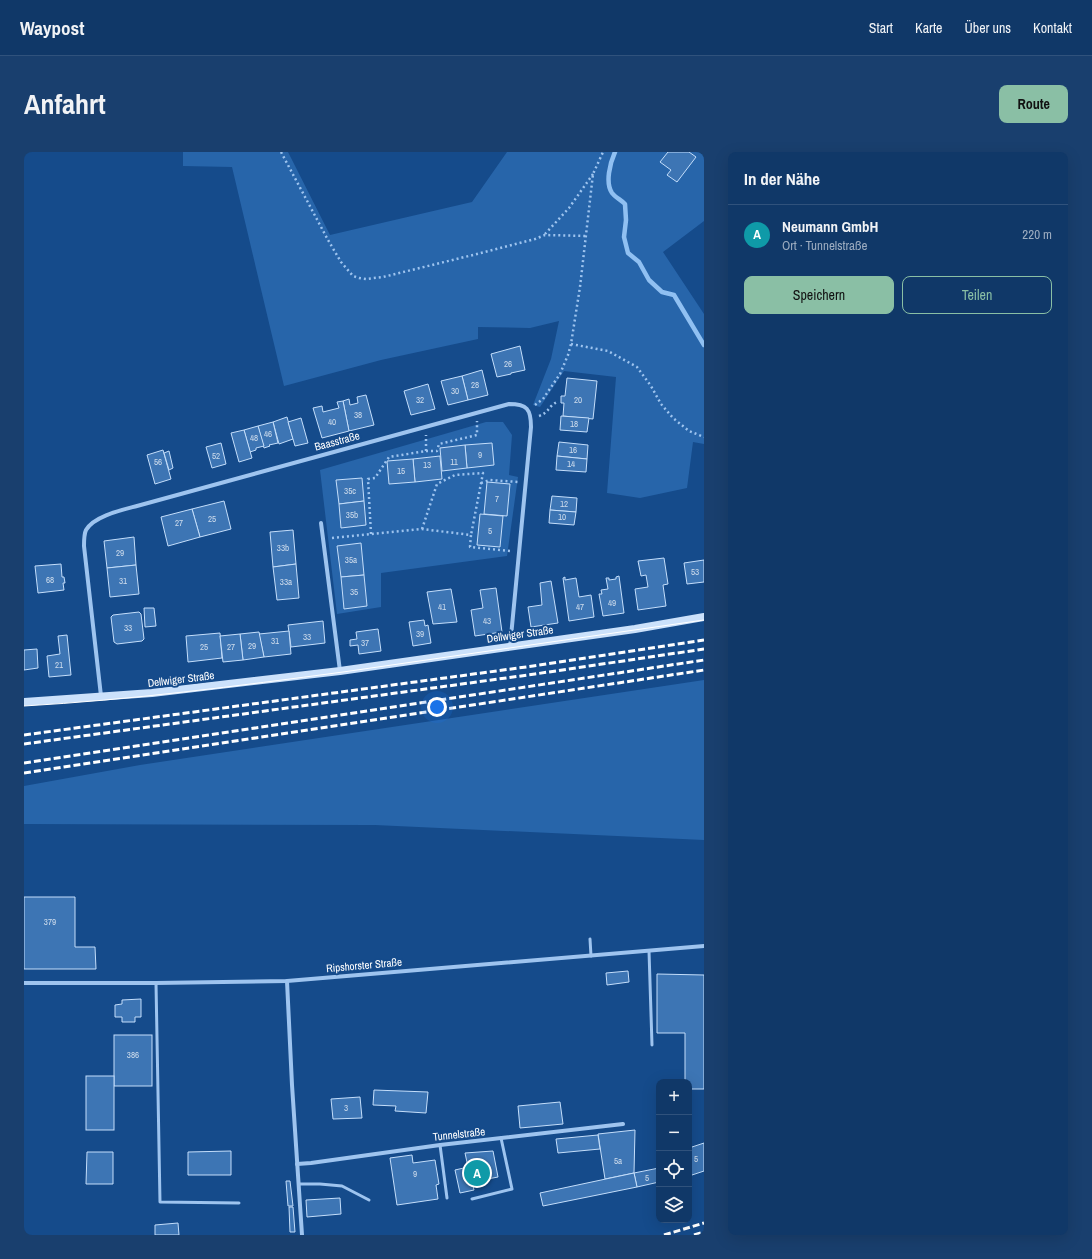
<!DOCTYPE html>
<html lang="de">
<head>
<meta charset="utf-8">
<style>
  :root { --surface:#103868; --page:#193f6e; --text:#f1f3f6; --muted:#9cacc0; --line:#30527c; --accent:#8abfa5 }
  body { margin:0; font-family:"Archivo Narrow",sans-serif; background:var(--page); color:var(--text) }
  .controls { position:absolute; right:12px; bottom:12px; display:grid; overflow:hidden; border-radius:8px; box-shadow:0 4px 16px #0002 }
  .controls button { width:36px; height:36px; display:grid; place-items:center; padding:0; border:0; border-bottom:1px solid var(--line); background:var(--surface); color:var(--text); font:20px sans-serif }
  .you { position:absolute; left:413px; top:555px; width:14px; height:14px; margin:-10px; border:3px solid #fff; border-radius:50%; background:#1a73e8; box-shadow:0 0 0 6px #1a73e833 }
  .badge { display:grid; place-items:center; width:26px; height:26px; border-radius:50%; background:var(--accent); color:#fff; font-size:13px; font-weight:700 }
  .pin { position:absolute; translate:-50% -50%; border:2px solid #fff; box-shadow:0 1px 4px #0006 }
  .list { margin:0; padding:0; list-style:none }
  h2 { display:flex; justify-content:space-between; align-items:center; height:52px; margin:0; padding:0 16px; font-size:17px }
  h2 small { font-size:13px; font-weight:400; color:var(--muted) }
  .list li { display:grid; grid-template-columns:26px 1fr auto; gap:12px; align-items:center; box-sizing:border-box; height:60px; padding:0 16px; border-top:1px solid var(--line) }
  .list b { display:block; font-size:15px; white-space:nowrap }
  .list p { margin:0; font-size:13px; white-space:nowrap; color:var(--muted) }
  .list em { font-size:13px; font-style:normal; color:var(--muted) }
  .actions { display:flex; gap:8px; padding:12px 16px }
  .actions a { flex:1; padding:9px 0; border:1px solid var(--accent); border-radius:8px; text-align:center; font-size:14px; color:var(--accent) }
  .actions .main { background:var(--accent); color:#111 }
  .icon { flex:none; width:22px; height:22px; fill:none; stroke:currentColor; stroke-width:2; stroke-linecap:round; stroke-linejoin:round }
  .map { position:relative; flex:none; width:680px; height:1083px; overflow:hidden; border-radius:8px }
  header { display:flex; align-items:center; gap:24px; box-sizing:border-box; height:56px; padding:0 20px; background:var(--surface); border-bottom:1px solid var(--line) }
  header strong { font-size:19px }
  nav { display:flex; gap:22px; margin-inline-start:auto; font-size:14px }
  .intro { display:flex; align-items:center; justify-content:space-between; box-sizing:border-box; height:96px; padding:0 24px }
  h1 { margin:0; font-size:28px }
  .button { padding:10px 18px; border-radius:8px; background:var(--accent); color:#111; font-size:14px; font-weight:700 }
  main { display:flex; gap:24px; padding:0 24px }
  aside { flex:1; background:var(--surface); border-radius:8px; box-shadow:0 4px 16px #0002 }
  .map>svg:first-child { display:block }
  .green { fill:#2765aa }
  .lines { fill:none; stroke-linecap:round; stroke-linejoin:round }
  .stream { stroke:#90c0f2; stroke-width:4.5 }
  .building { fill:#3d75b4; stroke:#c4defb }
  .path { stroke:#9ec4ef; stroke-width:2.5; stroke-dasharray:2 3; stroke-linecap:butt }
  .lane { stroke:#9ec4ef; stroke-width:3 }
  .street { stroke:#9ec4ef; stroke-width:4 }
  .secondary { stroke:#cbe1fb; stroke-width:8 }
  .tram { stroke:#fff; stroke-width:1 }
  .rail { stroke:#fff; stroke-width:3; stroke-dasharray:7 3; stroke-linecap:butt }
  .labels { text-anchor:middle; dominant-baseline:central; stroke-width:4; stroke-linejoin:round; paint-order:stroke }
  .number-label { font-size:9px; fill:#cedcec }
  .street-label { font-size:11px; fill:#fff; stroke:#154b8b }
</style>
</head>
<body>
<header>
<strong>Waypost</strong>
<nav><a>Start</a><a>Karte</a><a>Über uns</a><a>Kontakt</a></nav>
</header>
<div class="intro"><h1>Anfahrt</h1><a class="button">Route</a></div>
<main>
<div class="map">
<svg width="680" height="1083" viewBox="0 0 680 1083">
  <rect width="100%" height="100%" fill="#154b8b"/>
  <g class="green">
    <path d="M159,0H264L306,83L448,50L483,0H680V69L639,100L680,162V292L669,290L663,336L616,346L583,341L592,225L540,219L516,255L509,253L527,207L535,169L506,176L454,175V187L357,208L260,234L208,15L159,14Z"/>
    <path d="M462,270H479L488,283L485,323L494,325L483,404L357,421V455L313,462L296,318Z"/>
    <path d="M680,528V688L351,673L0,672V634L116,613Z"/>
  </g>
  <g class="lines">
    <path class="stream" d="M591,0C586,11 581,31 588,41C591,45 597,48 601,52L602,68L600,85L604,101L615,110L625,128L638,140L650,143L680,193"/>
  </g>
  <g class="building">
    <path d="M644,0H665L672,5L653,30L643,23L647,18L636,10Z"/>
    <path d="M496,194L501,218L487,221V222L473,225L467,202Z"/>
    <path d="M458,218L464,243L444,248L438,224Z"/>
    <path d="M438,224L444,248L424,253L417,229Z"/>
    <path d="M543,226L573,229L569,267L539,264L540,251H537V244H541Z"/>
    <path d="M404,232L411,257L387,263L380,239Z"/>
    <path d="M342,243L350,273L325,279L319,249L325,247L326,253L334,251L333,245Z"/>
    <path d="M319,249L325,279L298,286L289,256L298,254L299,260L315,256L313,250Z"/>
    <path d="M537,264L565,266L563,280L536,278Z"/>
    <path d="M263,265L269,287L255,292L249,270Z"/>
    <path d="M277,266L284,291L271,294L264,270Z"/>
    <path d="M249,270L254,291L245,293L246,294L240,296L234,274Z"/>
    <path d="M234,274L240,294L232,296V298L226,300L220,278Z"/>
    <path d="M220,278L228,306L215,310L207,281Z"/>
    <path d="M535,290L564,293L563,307L533,304Z"/>
    <path d="M197,291L202,312L188,316L182,295Z"/>
    <path d="M468,291L470,313L443,316L441,293Z"/>
    <path d="M441,293L443,316L418,319L416,296Z"/>
    <path d="M139,298L147,327L131,332L123,303Z"/>
    <path d="M145,299L149,316L145,318L140,301Z"/>
    <path d="M416,304L418,327L391,330L389,307Z"/>
    <path d="M533,304L563,307L562,320L532,318Z"/>
    <path d="M389,307L391,330L365,332L363,309Z"/>
    <path d="M338,326L340,349L315,352L312,328Z"/>
    <path d="M463,330L486,332L483,364L460,362Z"/>
    <path d="M528,344L553,346L552,360L526,358Z"/>
    <path d="M200,349L207,377L176,385L168,357Z"/>
    <path d="M340,349L342,373L317,376L315,352Z"/>
    <path d="M168,357L176,385L144,394L137,365Z"/>
    <path d="M526,358L552,360L550,373L525,371Z"/>
    <path d="M456,362L479,364L476,395L453,393Z"/>
    <path d="M269,378L272,412L249,415L246,380Z"/>
    <path d="M110,385L112,413L83,416L80,389Z"/>
    <path d="M337,391L340,423L317,425L313,394Z"/>
    <path d="M640,406L644,432L639,433L642,454L614,458L611,437L624,435L622,423L617,424L614,409Z"/>
    <path d="M680,408V430L663,432L660,411Z"/>
    <path d="M37,412L38,425H40L41,431H39L40,438L14,441L11,414Z"/>
    <path d="M272,412L275,446L253,448L249,415Z"/>
    <path d="M112,413L115,442L86,445L83,416Z"/>
    <path d="M340,423L343,454L320,457L317,425Z"/>
    <path d="M595,424L600,461L579,464L575,442H578L577,438L584,437L582,426H585V428L592,427V425Z"/>
    <path d="M541,425V428L552,426L555,445L567,443L570,465L545,469L539,426Z"/>
    <path d="M527,429L534,471L507,475L504,455L518,453L516,431Z"/>
    <path d="M472,436L478,480L451,484L447,458L459,456L456,438Z"/>
    <path d="M427,437L433,470L409,472L403,440Z"/>
    <path d="M120,456H130L132,474L121,475Z"/>
    <path d="M115,460L117,462L120,487L118,489L93,492L90,490L87,465L89,463Z"/>
    <path d="M400,468L401,474L404,473L407,491L389,494L385,470Z"/>
    <path d="M299,469L301,491L267,495L264,473Z"/>
    <path d="M354,477L357,499L335,502L334,493L326,494V488L333,487L332,480Z"/>
    <path d="M265,479L267,502L240,505L235,482Z"/>
    <path d="M235,480L240,505L219,508L216,482Z"/>
    <path d="M196,481L198,506L164,510L162,484Z"/>
    <path d="M216,482L219,508L199,510L196,484Z"/>
    <path d="M43,483L47,523L25,525L23,504L36,502L34,484Z"/>
    <path d="M13,497L14,516L0,518V498Z"/>
    <path d="M0,745H51V795H71L72,817H0Z"/>
    <path d="M604,819L605,830L583,833L582,821Z"/>
    <path d="M633,822L680,823V937H665V930H661V881H633Z"/>
    <path d="M117,847V865H111V870H98V865H91V853L98,852V848Z"/>
    <rect x="90" y="883" width="38" height="51"/>
    <rect x="62" y="924" width="28" height="54"/>
    <path d="M350,938L404,940L402,961L371,959L372,954L349,953Z"/>
    <path d="M336,945L338,966L309,967L307,947Z"/>
    <path d="M536,950L539,972L496,976L494,954Z"/>
    <path d="M611,978L610,1021L581,1027L574,982Z"/>
    <path d="M574,983L576,997L534,1001L532,987Z"/>
    <path d="M680,991V1019L665,1024V996Z"/>
    <path d="M207,999V1023H164V1000Z"/>
    <path d="M469,999L474,1025L448,1030L450,1038L436,1041L431,1018L444,1015L441,1001Z"/>
    <path d="M63,1000H89V1032H62Z"/>
    <path d="M388,1003L389,1011L411,1008L415,1032L412,1033L414,1047L373,1053L366,1006Z"/>
    <path d="M635,1016V1030L613,1035L610,1021Z"/>
    <path d="M610,1021L613,1035L519,1054L516,1041Z"/>
    <path d="M262,1029H266L269,1054H264Z"/>
    <path d="M316,1046L317,1062L283,1065L282,1048Z"/>
    <path d="M265,1055H269L271,1080H266Z"/>
    <path d="M154,1071L155,1083H131V1073Z"/>
  </g>
  <g class="lines">
    <g class="path">
      <path d="M257,0L304,88L317,110L329,124L335,126L342,127L359,125L453,102L511,87L521,83L562,84"/>
      <path d="M521,82L545,56L569,22"/>
      <path d="M547,192L584,199L613,215L627,234L637,252L649,266L665,279L680,285"/>
      <path d="M511,253L519,247L536,222L544,203L547,192L556,135L569,22L579,0"/>
      <path d="M515,264C526,260 524,254 533,250"/>
      <path d="M402,299H413L415,292L453,283V269"/>
      <path d="M457,331L466,328L494,330"/>
      <path d="M398,377L413,332L431,323L459,321L447,383"/>
      <path d="M347,382L344,327L351,326L365,305L402,299V283"/>
      <path d="M308,386L398,377L447,383L446,395L487,399"/>
    </g>
    <g class="lane">
      <path d="M566,787L567,804"/>
      <path d="M625,799L628,893"/>
      <path d="M132,831L136,1050L215,1051"/>
      <path d="M416,993L423,1046"/>
      <path d="M275,1032H296L318,1034L345,1048"/>
      <path d="M448,1047L488,1037L477,986"/>
    </g>
    <g class="street">
      <path d="M297,371L316,519"/>
      <path d="M77,544L60,394C60,390 60,382 62,378C70,364 98,358 113,354L485,252C503,252 507,257 507,275L486,495"/>
      <path d="M263,829L268,933L278,1083"/>
      <path d="M0,831H132L263,829L680,794"/>
      <path d="M273,1012L287,1011L416,993L599,972"/>
    </g>
    <path class="secondary" d="M0,550L128,541L316,519L611,477L680,465"/>
    <path class="tram" d="M0,554C107,548 213,534 319,520C439,503 560,485 680,468"/>
    <g class="rail">
      <path d="M0,583L509,514L680,488"/>
      <path d="M0,592L511,522L680,497"/>
      <path d="M0,611L680,508"/>
      <path d="M0,621L680,518"/>
      <path d="M640,1083L680,1071"/>
      <path d="M670,1083L680,1080"/>
    </g>
  </g>
  <g class="labels">
    <g class="number-label">
      <text x="484" y="212">26</text>
      <text x="451" y="233">28</text>
      <text x="431" y="239">30</text>
      <text x="396" y="248">32</text>
      <text x="554" y="248">20</text>
      <text x="334" y="263">38</text>
      <text x="308" y="270">40</text>
      <text x="550" y="272">18</text>
      <text x="244" y="282">46</text>
      <text x="230" y="286">48</text>
      <text x="549" y="298">16</text>
      <text x="456" y="303">9</text>
      <text x="192" y="304">52</text>
      <text x="134" y="310">56</text>
      <text x="430" y="310">11</text>
      <text x="547" y="312">14</text>
      <text x="403" y="313">13</text>
      <text x="377" y="319">15</text>
      <text x="326" y="339">35c</text>
      <text x="473" y="347">7</text>
      <text x="540" y="352">12</text>
      <text x="328" y="363">35b</text>
      <text x="538" y="365">10</text>
      <text x="188" y="367">25</text>
      <text x="155" y="371">27</text>
      <text x="466" y="379">5</text>
      <text x="259" y="396">33b</text>
      <text x="96" y="401">29</text>
      <text x="327" y="408">35a</text>
      <text x="671" y="420">53</text>
      <text x="26" y="428">68</text>
      <text x="99" y="429">31</text>
      <text x="262" y="430">33a</text>
      <text x="330" y="440">35</text>
      <text x="588" y="451">49</text>
      <text x="418" y="455">41</text>
      <text x="556" y="455">47</text>
      <text x="463" y="469">43</text>
      <text x="104" y="476">33</text>
      <text x="396" y="482">39</text>
      <text x="283" y="485">33</text>
      <text x="251" y="489">31</text>
      <text x="341" y="491">37</text>
      <text x="228" y="494">29</text>
      <text x="180" y="495">25</text>
      <text x="207" y="495">27</text>
      <text x="35" y="513">21</text>
      <text x="26" y="770">379</text>
      <text x="109" y="903">386</text>
      <text x="322" y="956">3</text>
      <text x="672" y="1007">5</text>
      <text x="594" y="1009">5a</text>
      <text x="391" y="1022">9</text>
      <text x="623" y="1026">5</text>
    </g>
    <g class="street-label">
      <text transform="translate(313 289) rotate(-15)">Baasstraße</text>
      <text transform="translate(496 482) rotate(-8)">Dellwiger Straße</text>
      <text transform="translate(157 527) rotate(-7)">Dellwiger Straße</text>
      <text transform="translate(340 813) rotate(-5)">Ripshorster Straße</text>
      <text transform="translate(435 982) rotate(-6)">Tunnelstraße</text>
    </g>
  </g>
</svg>
<div class="controls">
<button>+</button>
<button>−</button>
<button><svg class="icon" aria-label="locate" viewBox="0 0 24 24"><circle cx="12" cy="12" r="6"/><path d="M12 2v4M12 18v4M2 12h4M18 12h4"/></svg></button>
<button><svg class="icon" aria-label="layers" viewBox="0 0 24 24"><path d="M12 4l9 5-9 5-9-5zM3 14l9 5 9-5"/></svg></button>
</div>
<div class="you"></div>
<div class="pin badge" style="left:453px;top:1021px;background:#0f9aa8">A</div>
</div>
<aside>
<h2>In der Nähe<small></small></h2>
<ul class="list">
<li><span class="badge" style="background:#0f9aa8">A</span><div><b>Neumann GmbH</b><p>Ort · Tunnelstraße</p></div><em>220 m</em></li>
</ul>
<div class="actions"><a class="main">Speichern</a><a>Teilen</a></div>
</aside>
</main>
</body>
</html>
